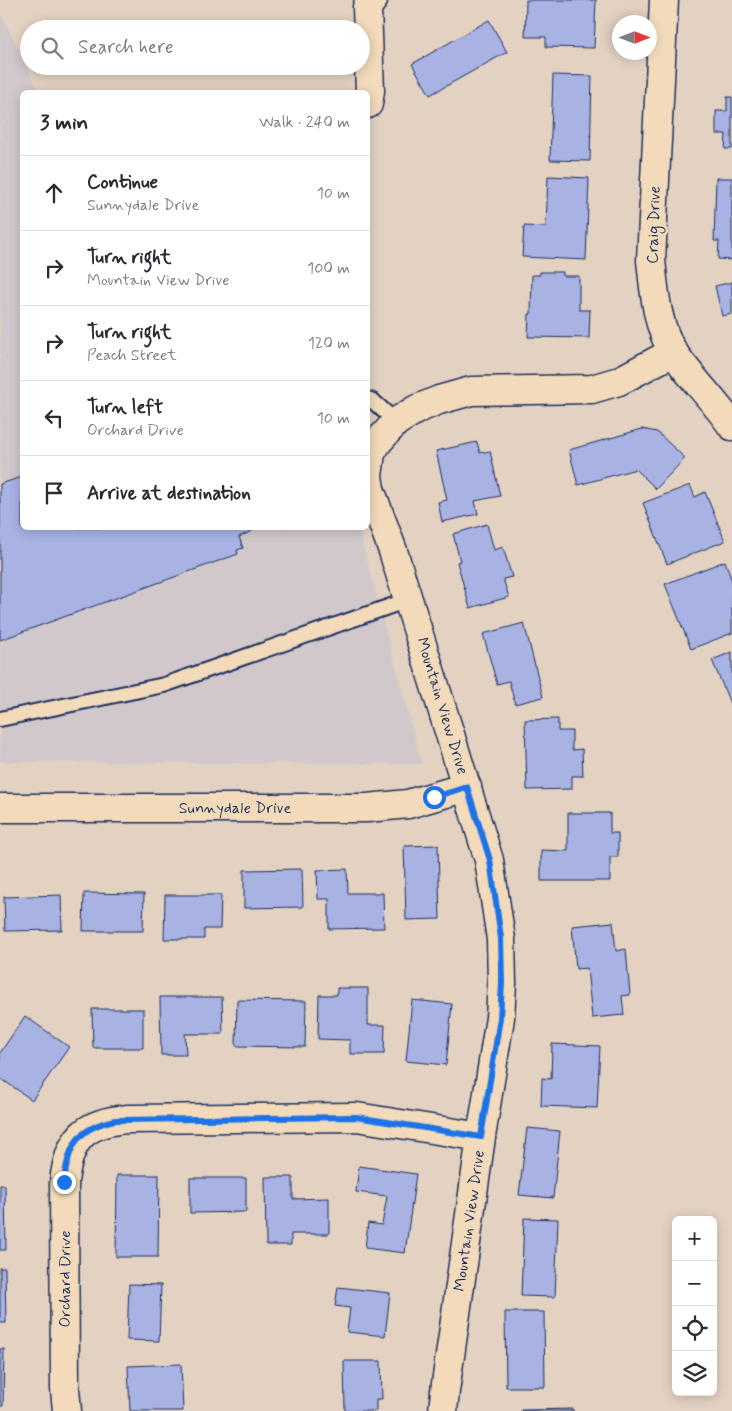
<!DOCTYPE html>
<html lang="en">
<head>
<meta charset="utf-8">
<style>
  :root { --surface:#fff; --page:#f7f7f7; --text:#2b2b33; --muted:#7c7c81; --line:#e1e1e2 }
  body { margin:0; font-family:Mynerve,sans-serif; background:var(--page); color:var(--text) }
  .controls { position:absolute; right:15px; bottom:15px; display:grid; overflow:hidden; border-radius:8px; box-shadow:0 2px 12px #0003 }
  .controls button { width:45px; height:45px; display:grid; place-items:center; padding:0; border:0; border-bottom:1px solid var(--line); background:var(--surface); color:var(--text); font:25px sans-serif }
  .compass { position:absolute; left:612px; top:15px; width:45px; height:45px; border-radius:50%; background:var(--surface); box-shadow:0 2px 12px #0003; rotate:90deg }
  .stop { position:absolute; width:15px; height:15px; margin:-11px; border:4px solid #1a73e8; border-radius:50%; background:#fff }
  .stop.end { background:#1a73e8; border-color:#fff; box-shadow:0 1px 5px #0008 }
  .list { margin:0; padding:0; list-style:none }
  h2 { display:flex; justify-content:space-between; align-items:center; height:65px; margin:0; padding:0 20px; font-size:21px }
  h2 small { font-size:16px; font-weight:400; color:var(--muted) }
  .list li { display:grid; grid-template-columns:32px 1fr auto; gap:15px; align-items:center; box-sizing:border-box; height:75px; padding:0 20px; border-top:1px solid var(--line) }
  .list b { display:block; font-size:19px; white-space:nowrap }
  .list p { margin:0; font-size:16px; white-space:nowrap; color:var(--muted) }
  .list em { font-size:16px; font-style:normal; color:var(--muted) }
  .icon { flex:none; width:28px; height:28px; fill:none; stroke:currentColor; stroke-width:2; stroke-linecap:round; stroke-linejoin:round }
  .map { position:relative; flex:none; width:732px; height:1411px; overflow:hidden }
  .search { position:absolute; background:var(--surface); box-shadow:0 2px 12px #0003; left:20px; top:20px; width:350px; height:55px; display:flex; align-items:center; gap:12px; box-sizing:border-box; padding:0 18px; border-radius:28px; color:var(--muted); font-size:19px }
  .panel { position:absolute; background:var(--surface); box-shadow:0 2px 12px #0003; left:20px; top:90px; width:350px; height:440px; border-radius:8px }
  .map>svg:first-child { display:block }
  .built { fill:#d1c8cc }
  .building { fill:#a8b2e3; stroke:#1b2f5e }
  .lines { fill:none; stroke-linecap:round; stroke-linejoin:round }
  .service-casing { stroke:#1b2f5e; stroke-width:18 }
  .minor-casing { stroke:#1b2f5e; stroke-width:31 }
  .service { stroke:#f2daba; stroke-width:14 }
  .minor { stroke:#f2daba; stroke-width:28 }
  .route { stroke:#1a73e8; stroke-width:6 }
  .labels { text-anchor:middle; dominant-baseline:central; stroke-width:5; stroke-linejoin:round; paint-order:stroke }
  .street-label { font-size:16px; fill:#1b2f5e; stroke:#f2daba }
</style>
</head>
<body>
<div class="map">
<svg width="732" height="1411" viewBox="0 0 732 1411">
  <rect width="100%" height="100%" fill="#e3d2c2"/>
  <filter id="ink" filterUnits="userSpaceOnUse"><feTurbulence type="fractalNoise" baseFrequency=".02" numOctaves="2"/><feDisplacementMap in="SourceGraphic" scale="10" xChannelSelector="R" yChannelSelector="G"/><feConvolveMatrix kernelMatrix="1 2 1 2 8 2 1 2 1" color-interpolation-filters="sRGB"/></filter>
  <g filter="url(#ink)">
    <path class="built" d="M0,12L39,92H22V528H358L422,764L0,762Z"/>
    <g class="building">
      <path d="M526,0H596L594,48L546,47V37H525Z"/>
      <path d="M489,20L507,52L430,95L412,64Z"/>
      <path d="M553,75L592,76L590,161L550,160Z"/>
      <path d="M727,97H732V149H725L726,134H716V111H727Z"/>
      <path d="M548,176L589,178L586,260L522,257L524,226L546,227Z"/>
      <path d="M716,178H732V260L718,259L719,241H714Z"/>
      <path d="M540,272H563V276H579V310H590L589,338L528,337L529,314H531L532,275H540Z"/>
      <path d="M732,282V314L722,316L715,286Z"/>
      <path d="M642,429L657,432L685,458L656,489L636,469L578,485L569,450Z"/>
      <path d="M477,442L480,453L490,451L500,496L475,501L478,514L442,522L438,502L447,500L436,451Z"/>
      <path d="M22,477V528H251L252,531L239,537L243,548L237,550L238,554L0,640V484Z"/>
      <path d="M690,485L695,497L705,492L725,541L667,564L643,503Z"/>
      <path d="M487,524L494,550L503,547L512,577L503,579L509,597L470,608L457,562L460,561L453,534Z"/>
      <path d="M725,561L732,581V633L691,649L665,584Z"/>
      <path d="M524,623L543,697L515,704L509,681L497,684L483,634Z"/>
      <path d="M732,652V708L712,660Z"/>
      <path d="M558,719V731H572V750L582,749L583,776H572V789L527,790L525,720Z"/>
      <path d="M568,813H610V833H618V857H610V881H541V850L568,851Z"/>
      <path d="M438,845L440,919L406,920L404,846Z"/>
      <path d="M302,869L303,907L244,908V870Z"/>
      <path d="M347,869L348,893H383L384,928L329,929V899H318L317,870Z"/>
      <path d="M84,893L144,894L143,931H83Z"/>
      <path d="M61,895L62,930L5,931L4,897Z"/>
      <path d="M165,895H221L220,929H204V939H164Z"/>
      <path d="M613,922L616,951L626,949L630,995L622,996L624,1015L592,1018L587,968L576,969L572,926Z"/>
      <path d="M337,988H368V1025H385L384,1054H350V1040L318,1039L319,995H337Z"/>
      <path d="M160,997H222L223,1034H185L186,1055H161Z"/>
      <path d="M237,1000L306,1001L305,1047L236,1046Z"/>
      <path d="M412,1000L452,1004L446,1065L406,1061Z"/>
      <path d="M92,1009H143V1048H93Z"/>
      <path d="M25,1016L69,1047L32,1100L0,1078V1053Z"/>
      <path d="M552,1044L600,1046L597,1108L541,1106L542,1078L551,1079Z"/>
      <path d="M527,1128L560,1131L553,1198L519,1195Z"/>
      <path d="M359,1166L416,1174L405,1253L365,1248L368,1223L382,1225L387,1196L356,1192Z"/>
      <path d="M117,1175H159L158,1257H116Z"/>
      <path d="M265,1177H293V1199L329,1198V1234H291V1245H266Z"/>
      <path d="M190,1178H246V1212L190,1213Z"/>
      <path d="M0,1185H5L6,1250H0Z"/>
      <path d="M524,1218L558,1219L555,1297L521,1296Z"/>
      <path d="M0,1268H5L6,1323H0Z"/>
      <path d="M129,1284L161,1285L159,1341L127,1340Z"/>
      <path d="M338,1287L390,1293L385,1336L347,1332L350,1308L335,1306Z"/>
      <path d="M505,1312H544L545,1387H506Z"/>
      <path d="M0,1349H4L3,1406H0Z"/>
      <path d="M344,1361H381L382,1399H376V1411H345Z"/>
      <path d="M181,1364L183,1411H130L128,1366Z"/>
      <path d="M573,1409V1411H521V1410Z"/>
    </g>
    <g class="lines">
      <defs>
        <g id="service">
          <path d="M368,399L373,401L396,422"/>
          <path d="M0,719L164,685L408,600"/>
        </g>
        <g id="minor">
          <path d="M664,0L651,260C654,290 657,328 674,353C692,379 715,401 732,426"/>
          <path d="M368,104L370,91L367,7L373,0"/>
          <path id="s1" d="M0,808H367L408,804L467,787"/>
          <path d="M67,1411L65,1389L64,1182C69,1139 84,1122 128,1119L357,1117L481,1137"/>
          <path id="s2" d="M443,1411L445,1391L481,1137L500,1018L502,983L501,939L489,860L393,551L370,489L368,476L371,453L378,442L396,422L417,409L439,400L471,391L592,389L619,381L673,352"/>
        </g>
      </defs>
      <use href="#service" class="service-casing"/>
      <use href="#minor" class="minor-casing"/>
      <use href="#service" class="service"/>
      <use href="#minor" class="minor"/>
    </g>
  </g>
  <g class="lines" filter="url(#ink)">
    <path class="route" d="M64,1182C68,1146 77,1128 115,1120L356,1117L481,1137L500,1018L502,983L501,938L490,860L467,787L434,797"/>
  </g>
  <g class="labels">
    <g class="street-label">
      <text transform="translate(654 225) rotate(-88)">Craig Drive</text>
      <text transform="translate(442 706) rotate(73)">Mountain View Drive</text>
      <text stroke="none"><textPath href="#s1" startOffset="235">Sunnydale Drive</textPath></text>
      <text stroke="none"><textPath href="#s2" startOffset="192">Mountain View Drive</textPath></text>
      <text transform="translate(65 1279) rotate(-90)">Orchard Drive</text>
    </g>
  </g>
</svg>
<div class="controls">
<button>+</button>
<button>−</button>
<button><svg class="icon" aria-label="locate" viewBox="0 0 24 24"><circle cx="12" cy="12" r="6"/><path d="M12 2v4M12 18v4M2 12h4M18 12h4"/></svg></button>
<button><svg class="icon" aria-label="layers" viewBox="0 0 24 24"><path d="M12 4l9 5-9 5-9-5zM3 14l9 5 9-5"/></svg></button>
</div>
<svg class="compass" viewBox="-18 -18 36 36"><path d="M0-13l5 13h-10z" fill="#e53935"/><path d="M0 13l5-13h-10z" fill="#7c7c81"/></svg>
<div class="stop" style="left:434px;top:797px"></div>
<div class="stop end" style="left:64px;top:1182px"></div>
<div class="search"><svg class="icon" aria-label="search" viewBox="0 0 24 24"><circle cx="10" cy="10" r="6"/><path d="M15 15l6 6"/></svg>Search here</div>
<section class="panel">
<h2>3 min<small>Walk · 240 m</small></h2>
<ul class="list">
<li><svg class="icon" aria-label="ahead" viewBox="0 0 24 24"><path d="M12 20V5M6 11l6-6 6 6"/></svg><div><b>Continue</b><p>Sunnydale Drive</p></div><em>10 m</em></li>
<li><svg class="icon" aria-label="right" viewBox="0 0 24 24"><path d="M7 20v-9h11M14 6l5 5-5 5"/></svg><div><b>Turn right</b><p>Mountain View Drive</p></div><em>100 m</em></li>
<li><svg class="icon" aria-label="right" viewBox="0 0 24 24"><path d="M7 20v-9h11M14 6l5 5-5 5"/></svg><div><b>Turn right</b><p>Peach Street</p></div><em>120 m</em></li>
<li><svg class="icon" aria-label="left" viewBox="0 0 24 24"><path d="M17 20v-9H6M10 6l-5 5 5 5"/></svg><div><b>Turn left</b><p>Orchard Drive</p></div><em>10 m</em></li>
<li><svg class="icon" aria-label="arrive" viewBox="0 0 24 24"><path d="M6 21V4h12l-3 4 3 4H6"/></svg><div><b>Arrive at destination</b></div></li>
</ul>
</section>
</div>
</body>
</html>
